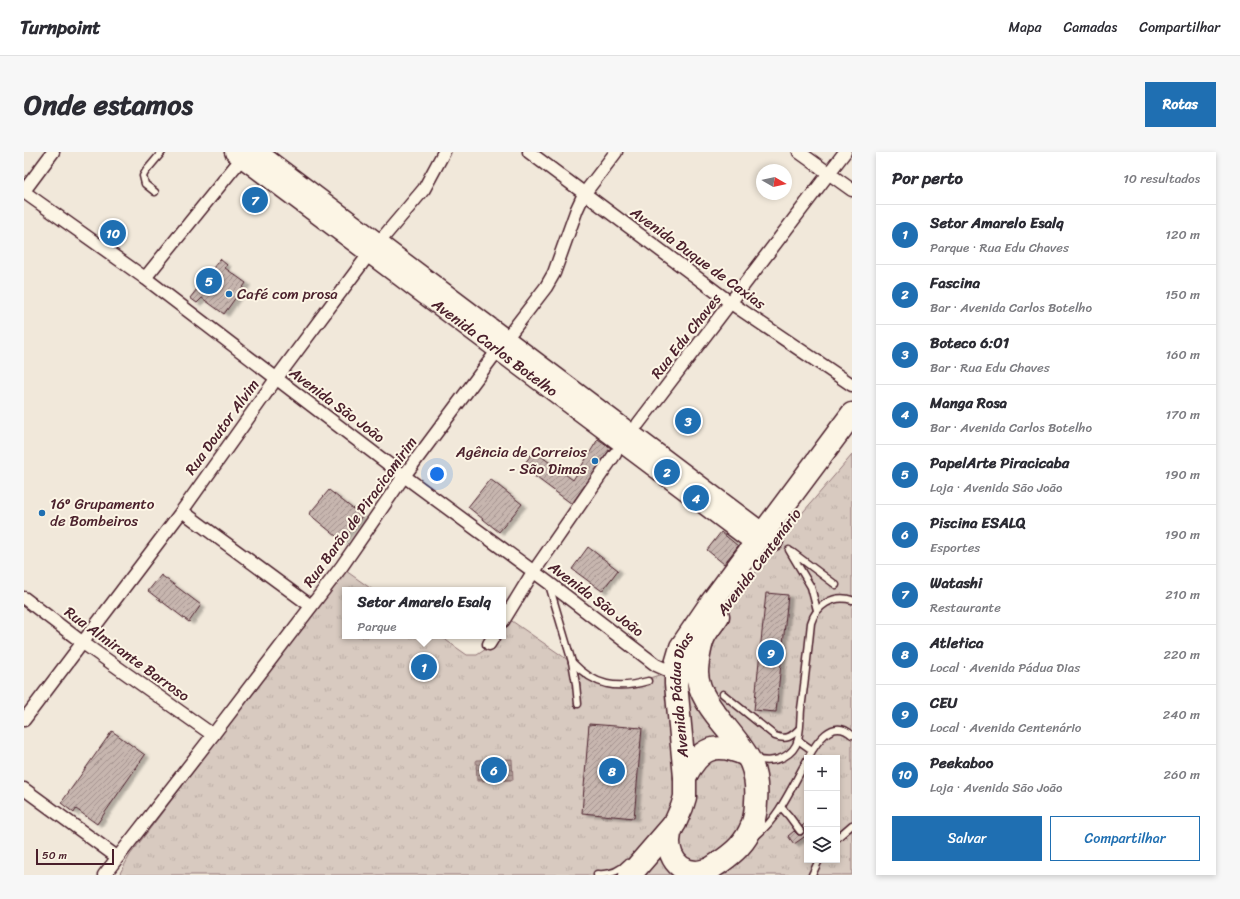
<!DOCTYPE html>
<html lang="pt">
<head>
<meta charset="utf-8">
<style>
  :root { --surface:#fff; --page:#f7f7f7; --text:#2b2b33; --muted:#7c7c81; --line:#e1e1e2; --accent:#1f6fb2 }
  body { margin:0; font-family:Sriracha,sans-serif; background:var(--page); color:var(--text) }
  .controls { position:absolute; right:12px; bottom:12px; display:grid; overflow:hidden; border-radius:0px; box-shadow:0 2px 6px #0003 }
  .controls button { width:36px; height:36px; display:grid; place-items:center; padding:0; border:0; border-bottom:1px solid var(--line); background:var(--surface); color:var(--text); font:20px sans-serif }
  .compass { position:absolute; left:732px; top:12px; width:36px; height:36px; border-radius:50%; background:var(--surface); box-shadow:0 2px 6px #0003; rotate:99deg }
  .scale { position:absolute; left:12px; bottom:10px; width:78px; box-sizing:border-box; padding-left:4px; border:2px solid #4a1f2b; border-top:0; font-size:11px; line-height:14px; white-space:nowrap; color:#4a1f2b; -webkit-text-stroke:3px #fcf5e5; paint-order:stroke }
  .you { position:absolute; left:413px; top:322px; width:14px; height:14px; margin:-10px; border:3px solid #fff; border-radius:50%; background:#1a73e8; box-shadow:0 0 0 6px #1a73e833 }
  .badge { display:grid; place-items:center; width:26px; height:26px; border-radius:50%; background:var(--accent); color:#fff; font-size:13px; font-weight:700 }
  .pin { position:absolute; translate:-50% -50%; border:2px solid #fff; box-shadow:0 1px 4px #0006 }
  .popup { position:absolute; left:318px; top:435px; width:164px; height:52px; box-sizing:border-box; display:grid; place-content:center; border-radius:0px; background:var(--surface); filter:drop-shadow(0 1px 3px #0005); font-size:13px; white-space:nowrap; color:var(--muted) }
  .popup b { font-size:15px; color:var(--text) }
  .popup::after { content:''; position:absolute; left:50%; top:100%; margin-left:-8px; border:8px solid transparent; border-top-color:var(--surface) }
  .list { margin:0; padding:0; list-style:none }
  h2 { display:flex; justify-content:space-between; align-items:center; height:52px; margin:0; padding:0 16px; font-size:17px }
  h2 small { font-size:13px; font-weight:400; color:var(--muted) }
  .list li { display:grid; grid-template-columns:26px 1fr auto; gap:12px; align-items:center; box-sizing:border-box; height:60px; padding:0 16px; border-top:1px solid var(--line) }
  .list b { display:block; font-size:15px; white-space:nowrap }
  .list p { margin:0; font-size:13px; white-space:nowrap; color:var(--muted) }
  .list em { font-size:13px; font-style:normal; color:var(--muted) }
  .actions { display:flex; gap:8px; padding:12px 16px }
  .actions a { flex:1; padding:9px 0; border:1px solid var(--accent); border-radius:0px; text-align:center; font-size:14px; color:var(--accent) }
  .actions .main { background:var(--accent); color:#fff }
  .icon { flex:none; width:22px; height:22px; fill:none; stroke:currentColor; stroke-width:2; stroke-linecap:round; stroke-linejoin:round }
  .map { position:relative; flex:none; width:828px; height:723px; overflow:hidden; border-radius:0px }
  header { display:flex; align-items:center; gap:24px; box-sizing:border-box; height:56px; padding:0 20px; background:var(--surface); border-bottom:1px solid var(--line) }
  header strong { font-size:19px }
  nav { display:flex; gap:22px; margin-inline-start:auto; font-size:14px }
  .intro { display:flex; align-items:center; justify-content:space-between; box-sizing:border-box; height:96px; padding:0 24px }
  h1 { margin:0; font-size:28px }
  .button { padding:10px 18px; border-radius:0px; background:var(--accent); color:#fff; font-size:14px; font-weight:700 }
  main { display:flex; gap:24px; padding:0 24px }
  aside { flex:1; background:var(--surface); border-radius:0px; box-shadow:0 2px 6px #0003 }
  .map>svg:first-child { display:block }
  .park { fill:url(#park-tufts); stroke:#917476; fill-rule:evenodd }
  .water { fill:url(#water-rules); stroke:#8b6d6f }
  .lines { fill:none; stroke-linecap:round; stroke-linejoin:round }
  .shore { stroke:#755358; stroke-width:1 }
  .building { fill:url(#building-hatch); stroke:#4a1f2b; filter:url(#shadow) }
  .lane-casing { stroke:#4a1f2b; stroke-width:9 }
  .street-casing { stroke:#4a1f2b; stroke-width:15 }
  .secondary-casing { stroke:#4a1f2b; stroke-width:21 }
  .highway-casing { stroke:#4a1f2b; stroke-width:25 }
  .lane { stroke:#fcf5e5; stroke-width:6 }
  .street { stroke:#fcf5e5; stroke-width:12 }
  .secondary { stroke:#fcf5e5; stroke-width:18 }
  .highway { stroke:#fcf5e5; stroke-width:22 }
  .poi-dot { fill:#1f6fb2; stroke:#fcf5e5; stroke-width:1.5 }
  .labels { text-anchor:middle; dominant-baseline:central; stroke-width:4; stroke-linejoin:round; paint-order:stroke }
  .street-label { font-size:15px; fill:#4a1f2b; stroke:#fcf5e5 }
  .poi-label { font-size:15px; fill:#4a1f2b; stroke:#fcf5e5; text-anchor:start }
</style>
</head>
<body>
<header>
<strong>Turnpoint</strong>
<nav><a>Mapa</a><a>Camadas</a><a>Compartilhar</a></nav>
</header>
<div class="intro"><h1>Onde estamos</h1><a class="button">Rotas</a></div>
<main>
<div class="map">
<svg width="828" height="723" viewBox="0 0 828 723">
  <defs>
    <pattern id="park-tufts" width="24" height="20" patternUnits="userSpaceOnUse"><rect width="24" height="20" fill="#d8cac0"/><path d="M3 7l-1-3M5 7V3M7 7l1-3M15 17l-1-3M17 17v-4M19 17l1-3" fill="none" stroke="#bbada5"/></pattern>
    <pattern id="water-rules" width="6" height="5" patternUnits="userSpaceOnUse"><rect width="6" height="5" fill="#b6a19c"/><path d="M0 2.5h6" fill="none" stroke="#96837f"/></pattern>
    <pattern id="building-hatch" width="6" height="6" patternUnits="userSpaceOnUse"><rect width="6" height="6" fill="#c7b6af"/><path d="M-1 1l2-2M0 6l6-6M5 7l2-2" fill="none" stroke="#a4938f"/></pattern>
    <filter id="shadow"><feDropShadow dx="4.5" dy="2.5" stdDeviation="1" flood-color="#0004"/></filter>
  </defs>
  <rect width="100%" height="100%" fill="#f1e8da"/>
  <filter id="ink" filterUnits="userSpaceOnUse"><feTurbulence type="fractalNoise" baseFrequency=".025" numOctaves="2"/><feDisplacementMap in="SourceGraphic" scale="8" xChannelSelector="R" yChannelSelector="G"/><feConvolveMatrix kernelMatrix="1 2 1 2 8 2 1 2 1" color-interpolation-filters="sRGB"/></filter>
  <g filter="url(#ink)">
    <path class="park" d="M828,303V723H95L106,703L199,580L294,450L322,419L349,438H321V484H416L443,503H453L462,497L472,484H479V475L485,467L570,526L578,530L607,532L638,522L679,490L762,380ZM783,606H813V708H783Z"/>
    <path class="water" d="M488,607L489,628L453,629L452,608Z"/>
    <g class="lines">
      <path class="shore" d="M483,611L484,622L483,624L459,625L457,623L456,614L457,612Z"/>
    </g>
    <g class="building">
      <path d="M196,107L203,113L201,116L222,131L200,162L178,146L173,151L166,146Z"/>
      <path d="M574,287L587,296L548,352L498,315L510,299L549,328Z"/>
      <path d="M466,327L498,352L475,380L444,355Z"/>
      <path d="M305,338L338,364L318,389L285,362Z"/>
      <path d="M697,380L714,394L700,412L683,398Z"/>
      <path d="M564,395L594,418L578,439L548,417Z"/>
      <path d="M137,423L177,453L165,470L124,439Z"/>
      <path d="M742,441L764,443L752,560L730,558Z"/>
      <path d="M565,572L618,576L610,666L558,661Z"/>
      <path d="M88,579L121,603L73,672L52,657L50,661L37,651Z"/>
      <path d="M783,670V683L770,692L764,684L770,679L774,683H778L780,679L778,674Z"/>
    </g>
    <g class="lines">
      <defs>
        <g id="lane">
          <path d="M131,40L121,32L119,24L122,19L138,0"/>
          <path d="M765,398L787,435L793,458"/>
          <path d="M768,400L812,433"/>
          <path d="M525,433L548,510C571,534 592,538 624,529"/>
          <path d="M548,510L552,532L554,552"/>
          <path d="M699,542L751,584C763,588 767,585 775,577"/>
          <path d="M774,588L788,598"/>
          <path d="M784,606C792,591 808,565 828,583"/>
          <path d="M732,607C746,611 764,608 772,593C777,583 776,568 777,557C781,528 784,500 787,471C792,454 809,442 828,448"/>
          <path d="M757,655L765,664L776,679"/>
          <path d="M733,683C756,664 768,634 783,608"/>
          <path d="M813,686L828,673"/>
          <path d="M573,723V722C585,723 595,720 603,711"/>
          <path d="M788,723L795,708"/>
        </g>
        <g id="street">
          <path d="M505,0L707,151L828,233"/>
          <path d="M775,0L828,38"/>
          <path d="M0,39L29,0"/>
          <path d="M0,40L121,126L380,324L525,431L632,513L652,522"/>
          <path d="M121,126L222,1"/>
          <path d="M614,272L821,0"/>
          <path d="M158,359L287,454"/>
          <path d="M0,446L59,491L189,583"/>
          <path d="M479,469L506,425L591,302"/>
          <path d="M465,492L470,484"/>
          <path d="M0,568L158,359L252,227L345,102L400,37L420,0"/>
          <path d="M0,637L93,705"/>
          <path d="M80,723L189,583L318,414L380,324L482,187L522,135L530,121L553,57L560,42L592,0"/>
        </g>
        <g id="secondary">
          <path id="s1" d="M210,0L731,391"/>
          <path d="M234,0L750,389"/>
        </g>
        <g id="highway">
          <path d="M661,625C676,596 691,589 722,603"/>
          <path d="M650,672C639,691 647,719 672,720C677,720 682,718 687,717"/>
          <path id="s2" d="M606,723L651,671L658,655L661,645V625L652,532V512L657,495L687,451L828,262"/>
          <path d="M676,723C706,705 732,689 732,650C733,637 732,623 727,611C714,582 674,554 673,520C673,512 676,495 679,487C682,479 689,472 694,464"/>
        </g>
      </defs>
      <use href="#lane" class="lane-casing"/>
      <use href="#street" class="street-casing"/>
      <use href="#secondary" class="secondary-casing"/>
      <use href="#highway" class="highway-casing"/>
      <use href="#lane" class="lane"/>
      <use href="#street" class="street"/>
      <use href="#secondary" class="secondary"/>
      <use href="#highway" class="highway"/>
    </g>
  </g>
  <g class="poi-dot">
    <circle cx="205" cy="142" r="4"/>
    <circle cx="571" cy="309" r="4"/>
    <circle cx="18" cy="361" r="4"/>
  </g>
  <g class="labels">
    <g class="street-label">
      <text transform="translate(674 106) rotate(36)">Avenida Duque de Caxias</text>
      <text transform="translate(662 184) rotate(-52)">Rua Edu Chaves</text>
      <text stroke="none"><textPath href="#s1" startOffset="326">Avenida Carlos Botelho</textPath></text>
      <text transform="translate(313 253) rotate(37)">Avenida São João</text>
      <text transform="translate(198 275) rotate(-54)">Rua Doutor Alvim</text>
      <text transform="translate(336 360) rotate(-54)">Rua Barão de Piracicamirim</text>
      <text transform="translate(735 410) rotate(-53)">Avenida Centenário</text>
      <text transform="translate(572 447) rotate(37)">Avenida São João</text>
      <text transform="translate(103 502) rotate(36)">Rua Almirante Barroso</text>
      <text stroke="none"><textPath href="#s2" startOffset="200">Avenida Pádua Dias</textPath></text>
    </g>
    <g class="poi-label">
      <text x="213" y="142">Café com prosa</text>
      <text x="563" y="300" text-anchor="end">Agência de Correios<tspan x="563" dy="17">- São Dimas</tspan></text>
      <text x="26" y="352">16º Grupamento<tspan x="26" dy="17">de Bombeiros</tspan></text>
    </g>
  </g>
</svg>
<div class="controls">
<button>+</button>
<button>−</button>
<button><svg class="icon" aria-label="layers" viewBox="0 0 24 24"><path d="M12 4l9 5-9 5-9-5zM3 14l9 5 9-5"/></svg></button>
</div>
<svg class="compass" viewBox="-18 -18 36 36"><path d="M0-13l5 13h-10z" fill="#e53935"/><path d="M0 13l5-13h-10z" fill="#7c7c81"/></svg>
<div class="scale">50 m</div>
<div class="you"></div>
<div class="pin badge" style="left:400px;top:515px">1</div>
<div class="popup"><b>Setor Amarelo Esalq</b>Parque</div>
<div class="pin badge" style="left:643px;top:320px">2</div>
<div class="pin badge" style="left:664px;top:269px">3</div>
<div class="pin badge" style="left:672px;top:346px">4</div>
<div class="pin badge" style="left:185px;top:129px">5</div>
<div class="pin badge" style="left:470px;top:618px">6</div>
<div class="pin badge" style="left:231px;top:48px">7</div>
<div class="pin badge" style="left:588px;top:619px">8</div>
<div class="pin badge" style="left:747px;top:501px">9</div>
<div class="pin badge" style="left:89px;top:81px">10</div>
</div>
<aside>
<h2>Por perto<small>10 resultados</small></h2>
<ul class="list">
<li><span class="badge">1</span><div><b>Setor Amarelo Esalq</b><p>Parque · Rua Edu Chaves</p></div><em>120 m</em></li>
<li><span class="badge">2</span><div><b>Fascina</b><p>Bar · Avenida Carlos Botelho</p></div><em>150 m</em></li>
<li><span class="badge">3</span><div><b>Boteco 6:01</b><p>Bar · Rua Edu Chaves</p></div><em>160 m</em></li>
<li><span class="badge">4</span><div><b>Manga Rosa</b><p>Bar · Avenida Carlos Botelho</p></div><em>170 m</em></li>
<li><span class="badge">5</span><div><b>PapelArte Piracicaba</b><p>Loja · Avenida São João</p></div><em>190 m</em></li>
<li><span class="badge">6</span><div><b>Piscina ESALQ</b><p>Esportes</p></div><em>190 m</em></li>
<li><span class="badge">7</span><div><b>Watashi</b><p>Restaurante</p></div><em>210 m</em></li>
<li><span class="badge">8</span><div><b>Atletica</b><p>Local · Avenida Pádua Dias</p></div><em>220 m</em></li>
<li><span class="badge">9</span><div><b>CEU</b><p>Local · Avenida Centenário</p></div><em>240 m</em></li>
<li><span class="badge">10</span><div><b>Peekaboo</b><p>Loja · Avenida São João</p></div><em>260 m</em></li>
</ul>
<div class="actions"><a class="main">Salvar</a><a>Compartilhar</a></div>
</aside>
</main>
</body>
</html>
